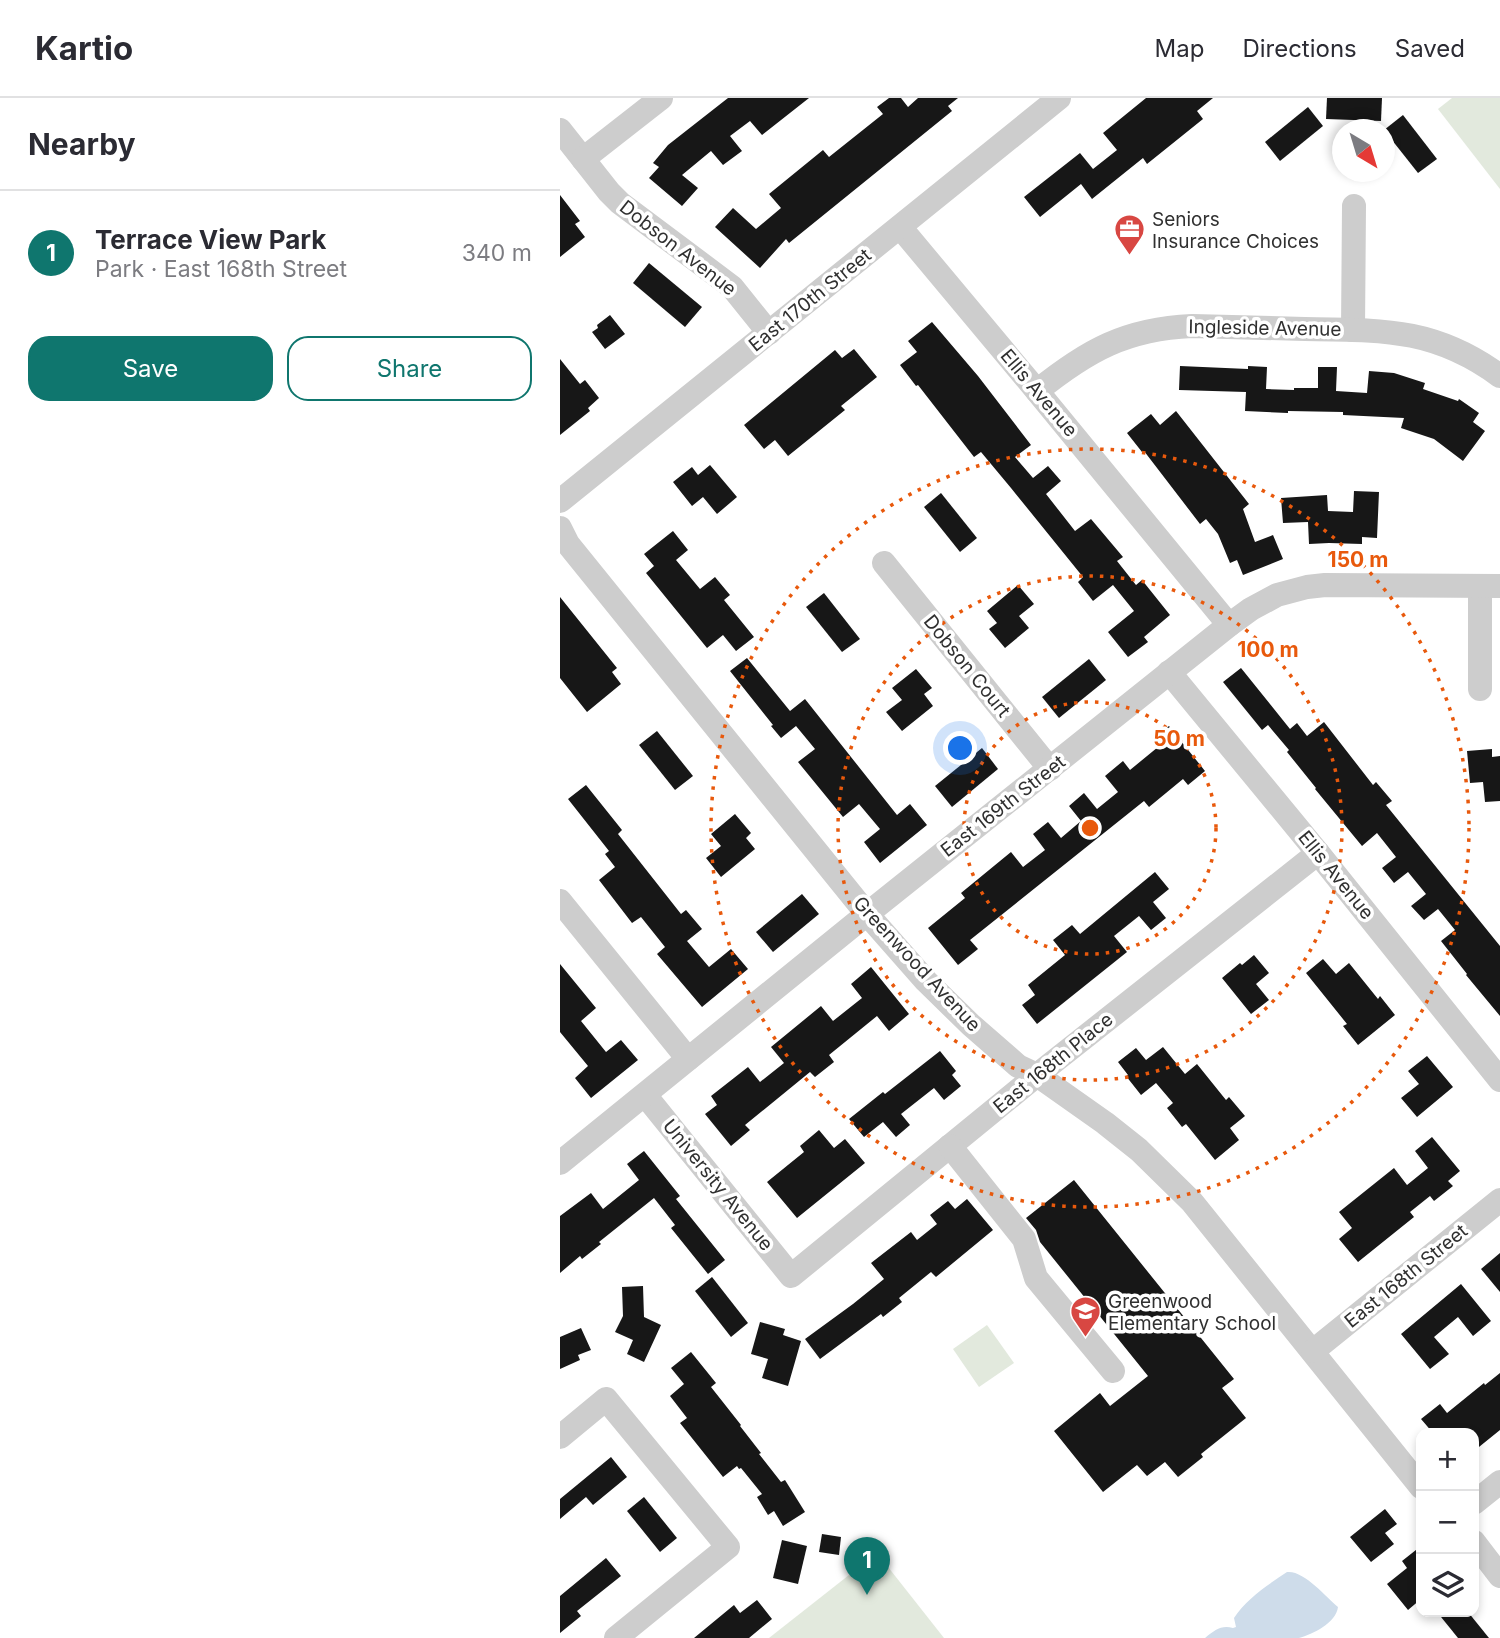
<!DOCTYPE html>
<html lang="en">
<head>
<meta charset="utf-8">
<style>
  :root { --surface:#fff; --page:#f2f2f3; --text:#2b2b33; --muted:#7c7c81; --line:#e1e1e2; --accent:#0f766e }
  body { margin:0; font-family:Inter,sans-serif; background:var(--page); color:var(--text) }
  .controls { position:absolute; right:21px; bottom:21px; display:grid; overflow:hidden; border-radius:14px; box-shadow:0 4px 10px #0003 }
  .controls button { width:63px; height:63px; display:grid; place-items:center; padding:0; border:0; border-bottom:2px solid var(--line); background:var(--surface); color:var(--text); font:35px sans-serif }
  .compass { position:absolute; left:772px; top:21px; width:63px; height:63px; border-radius:50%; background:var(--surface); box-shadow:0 4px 10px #0003; rotate:142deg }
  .you { position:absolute; left:401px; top:651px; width:24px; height:24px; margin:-18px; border:5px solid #fff; border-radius:50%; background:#1a73e8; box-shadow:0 0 0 10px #1a73e833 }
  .badge { display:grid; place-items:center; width:46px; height:46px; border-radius:50%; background:var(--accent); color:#fff; font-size:23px; font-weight:700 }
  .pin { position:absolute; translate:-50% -58px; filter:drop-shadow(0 2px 4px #0008) }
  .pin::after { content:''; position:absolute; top:37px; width:24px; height:21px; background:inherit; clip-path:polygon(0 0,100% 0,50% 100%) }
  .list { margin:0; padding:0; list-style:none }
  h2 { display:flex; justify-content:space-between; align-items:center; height:91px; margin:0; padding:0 28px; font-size:30px }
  h2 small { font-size:23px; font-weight:400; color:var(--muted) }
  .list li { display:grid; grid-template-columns:46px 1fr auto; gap:21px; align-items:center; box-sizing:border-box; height:126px; padding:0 28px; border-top:2px solid var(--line) }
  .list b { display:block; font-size:26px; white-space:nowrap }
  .list p { margin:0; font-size:23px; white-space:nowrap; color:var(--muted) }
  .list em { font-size:23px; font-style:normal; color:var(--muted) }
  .actions { display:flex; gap:14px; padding:21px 28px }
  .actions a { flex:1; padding:16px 0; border:2px solid var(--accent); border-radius:21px; text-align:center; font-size:24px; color:var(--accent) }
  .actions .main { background:var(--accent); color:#fff }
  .icon { flex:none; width:38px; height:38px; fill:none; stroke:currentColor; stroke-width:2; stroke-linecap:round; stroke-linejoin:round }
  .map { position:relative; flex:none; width:940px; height:1540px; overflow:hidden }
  header { display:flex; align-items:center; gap:42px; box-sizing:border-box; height:98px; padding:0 35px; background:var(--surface); border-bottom:2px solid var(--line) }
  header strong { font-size:33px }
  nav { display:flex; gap:38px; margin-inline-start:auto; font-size:24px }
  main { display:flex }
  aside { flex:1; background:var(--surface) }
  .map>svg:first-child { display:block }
  .green { fill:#e2e9dd }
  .water { fill:#cedcea }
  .building { fill:#171717 }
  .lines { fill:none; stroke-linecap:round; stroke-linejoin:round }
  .minor { stroke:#cdcdcd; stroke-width:24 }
  .ring { fill:none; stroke:#e8590c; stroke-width:3.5; stroke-dasharray:3.5 7 }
  .labels { text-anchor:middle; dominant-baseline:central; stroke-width:7; stroke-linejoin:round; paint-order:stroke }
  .poi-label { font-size:19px; fill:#303030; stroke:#fff; text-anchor:start }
  .street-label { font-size:19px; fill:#303030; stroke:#fff }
  .centre { fill:#e8590c; stroke:#fff; stroke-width:3.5 }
  .ring-label { font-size:21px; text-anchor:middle; font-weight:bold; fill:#e8590c; stroke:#fff; stroke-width:7; stroke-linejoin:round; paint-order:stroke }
</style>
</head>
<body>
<header>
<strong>Kartio</strong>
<nav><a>Map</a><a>Directions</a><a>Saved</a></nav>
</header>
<main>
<aside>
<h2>Nearby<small></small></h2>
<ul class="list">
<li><span class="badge">1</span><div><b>Terrace View Park</b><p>Park · East 168th Street</p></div><em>340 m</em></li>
</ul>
<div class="actions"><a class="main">Save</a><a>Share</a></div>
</aside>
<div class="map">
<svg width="940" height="1540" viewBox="0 0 940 1540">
  <rect width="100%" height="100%" fill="#fff"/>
  <g class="green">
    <path d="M892,0H940V91L878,11Z"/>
    <path d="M427,1227L454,1265L419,1289L393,1251Z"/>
    <path d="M317,1455L384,1540H209Z"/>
  </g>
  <path class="water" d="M727,1474C744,1472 766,1499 778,1509C776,1525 753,1536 739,1540H645C655,1532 661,1527 673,1530L676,1529L674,1520C686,1501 709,1486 727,1474Z"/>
  <g class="building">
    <path d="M168,0H249L202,37L190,23L170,38L182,53L163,67L151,53L122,77L138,90L122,108L89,80L99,69L93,65L108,47Z"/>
    <path d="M329,0H341L348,9L358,0H398L388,8L392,13L229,145L226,141L200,170L155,129L173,110L196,131L221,110L209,96L263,52L269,59L323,16L317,9Z"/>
    <path d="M586,0H653L637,13L643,21L587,66L583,60L532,101L521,86L480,119L464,99L520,55L533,71L557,52L543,35Z"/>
    <path d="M767,0H822L821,23L766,21Z"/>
    <path d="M748,9L763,28L720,63L705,44Z"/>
    <path d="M843,17L877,61L858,75L824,32Z"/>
    <path d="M0,97L20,123L15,126L25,139L0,159Z"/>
    <path d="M89,165L142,209L125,229L73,185Z"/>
    <path d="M50,217L65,236L45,251L32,234L38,230L37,227Z"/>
    <path d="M372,224L418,278L471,347L455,359L473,380L488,368L501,383L486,396L515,433L531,421L563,459L557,463L576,487L582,482L610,517L584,539L588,544L568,559L548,534L574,513L553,487L533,503L518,484L523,479L451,390L421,354L414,359L358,287L356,288L340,267L357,254L348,243Z"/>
    <path d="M294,251L317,279L281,308L285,312L228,358L215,342L204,351L184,327L275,252L282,260Z"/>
    <path d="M0,261L20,286L25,282L39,300L28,310L30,313L0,337Z"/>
    <path d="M620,268L688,271V268L707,269L706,291L734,292V290H758V269H777L776,293L807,295L809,273L834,275L865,285L863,291L898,303L899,301L919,315L913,324L925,333L903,363L874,341L841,330L844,320L783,317V314L728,313V315L685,313L686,294L619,292Z"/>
    <path d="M616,313L689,406L683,411L695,444L713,437L723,461L683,477L677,462L670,465L658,436L646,421L640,426L584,353L582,354L567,335L591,316L600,327Z"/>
    <path d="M150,367L177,399L157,416L143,399L132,408L113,384L132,369L138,377Z"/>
    <path d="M794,393L819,394L817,440L802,439V446L769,445L749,446L748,424L723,425L721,400L767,397L768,413L793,414Z"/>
    <path d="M381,395L417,440L400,454L364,409Z"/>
    <path d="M113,433L128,452L116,462L140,491L155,479L170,497L164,502L194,539L176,553L163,537L147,550L86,475L94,468L84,456Z"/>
    <path d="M458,487L474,506L459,518L469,530L445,550L429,531L437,525L427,513Z"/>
    <path d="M264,495L300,541L282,554L246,509Z"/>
    <path d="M0,499L57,570L52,574L61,586L27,614L0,580Z"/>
    <path d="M187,560L230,613L245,601L337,717L350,706L367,727L320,765L304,744L320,731L299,706L283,719L238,664L255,651L236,628L221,640L211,628L213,627L170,573Z"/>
    <path d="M529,561L546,582L499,620L482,599Z"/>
    <path d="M681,570L730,631L737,625L747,638L764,624L813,687L816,684L832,703L826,707L940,848V918L906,877L907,876L881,843L895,832L878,811L864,822L851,808L866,796L848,774L834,785L822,770L836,759L817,735L802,748L755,691L756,690L727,654L729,652L708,627L702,632L663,584Z"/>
    <path d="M356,571L372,590L364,596L373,608L342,633L326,614L342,602L332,590Z"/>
    <path d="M609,628L645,673L628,687L623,681L589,709L584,703L410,842L418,851L398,867L368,830L405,800L401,795L451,754L463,769L485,752L473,736L488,724L501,740L521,723L509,708L524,695L537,711L558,694L545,678L563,663L570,672L598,649L592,641Z"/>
    <path d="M97,633L133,678L115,692L79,647Z"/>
    <path d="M422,650L438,671L392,709L375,688Z"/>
    <path d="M932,651V659L940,658V703L925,704L923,684L910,685L907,653Z"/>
    <path d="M26,687L62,732L58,736L121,816L126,812L142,831L127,843L149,869L171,851L188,871L142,909L97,856L105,849L81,819L72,825L39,782L55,769L45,756L49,753L8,701Z"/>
    <path d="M175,716L191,735L186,740L195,751L161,779L146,760L161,748L151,736Z"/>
    <path d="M595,774L609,791L593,804L606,820L591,832L579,818L554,838L567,854L477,926L462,907L475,897L468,887L505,857L493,842L512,827L520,836Z"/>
    <path d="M242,796L259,816L213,854L196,834Z"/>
    <path d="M694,857L709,875L696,886L709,902L691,916L662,880L680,865L682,867Z"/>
    <path d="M763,861L776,876L789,865L818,901L820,898L835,917L798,947L783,928L787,926L746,875Z"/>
    <path d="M0,866L36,910L21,923L46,954L61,942L78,962L31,1000L15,980L28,968L0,934Z"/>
    <path d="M311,869L349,916L329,933L317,918L269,957L274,964L255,979L250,974L185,1027L190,1032L171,1048L145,1016L157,1007L151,998L188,969L200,984L224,965L211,949L261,908L273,923L302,900L291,886Z"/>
    <path d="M603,949L625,976L637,966L666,1002L669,999L685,1018L670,1030L679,1042L655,1062L626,1026L622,1029L607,1010L613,1005L596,985L581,997L566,978L568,977L558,964L576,950L586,962Z"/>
    <path d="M380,953L396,973L392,977L401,988L384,1002L374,990L341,1016L350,1027L336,1039L323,1024L304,1039L289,1021L323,994L325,996Z"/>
    <path d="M867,958L893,989L857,1019L841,1000L859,986L848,973Z"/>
    <path d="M259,1032L274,1050L285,1041L305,1065L237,1120L207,1084L244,1054L240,1048Z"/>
    <path d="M872,1039L900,1073L888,1083L893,1088L874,1103L870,1098L850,1114L854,1119L798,1164L779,1141L792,1130L779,1114L834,1070L847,1087L868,1070L855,1053Z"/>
    <path d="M84,1053L120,1098L116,1101L165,1162L148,1176L111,1130L115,1127L94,1100L39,1144L41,1146L22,1161L20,1158L0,1175V1118L31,1095L43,1111L79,1082L67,1066Z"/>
    <path d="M514,1082L674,1281L662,1290L686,1320L641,1356L643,1359L618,1379L605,1364L587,1378L577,1367L543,1394L494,1333L540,1295L550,1308L588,1278L480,1144L476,1132L466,1120Z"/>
    <path d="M407,1101L433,1132L376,1179L371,1174L339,1200L342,1204L323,1219L321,1216L260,1261L245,1241L293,1206L324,1181L311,1165L351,1134L357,1142L377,1126L370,1117L388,1103L395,1111Z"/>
    <path d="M940,1155V1194L921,1171Z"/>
    <path d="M152,1179L188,1225L171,1239L135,1193Z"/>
    <path d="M901,1186L931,1223L913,1238L898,1219L874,1239L889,1256L870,1271L841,1236Z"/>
    <path d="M83,1188L84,1219L101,1227L84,1264L67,1256L73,1242L55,1234L63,1218L62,1189Z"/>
    <path d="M200,1224L225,1231L223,1237L241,1243L228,1288L202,1280L208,1261L191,1256Z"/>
    <path d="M21,1230L31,1252L18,1257L20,1262L0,1271V1239Z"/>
    <path d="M131,1254L156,1285L151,1289L181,1327L180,1328L201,1355L199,1356L221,1384L225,1382L245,1414L223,1428L214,1413L208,1417L197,1399L202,1396L181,1370L179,1371L177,1368L163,1379L120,1325L127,1320L110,1298L124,1286L111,1270Z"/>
    <path d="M940,1275V1332L914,1353V1335H873L861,1321L880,1306L887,1315L924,1285L925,1287Z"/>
    <path d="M51,1359L67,1379L33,1407L26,1399L0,1421V1401Z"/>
    <path d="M84,1399L117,1440L100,1454L67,1413Z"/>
    <path d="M825,1411L837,1426L825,1435L834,1446L811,1464L790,1439Z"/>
    <path d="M262,1436L281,1439L279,1457L259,1454Z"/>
    <path d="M222,1442L247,1448L238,1486L213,1480Z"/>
    <path d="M861,1448V1501L848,1512L827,1486L847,1470L842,1463Z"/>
    <path d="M46,1460L61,1478L17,1513L21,1518L0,1535V1498Z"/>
    <path d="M197,1502L212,1521L189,1540H134L174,1507L180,1515Z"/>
    <path d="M877,1514H908L929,1540H898Z"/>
  </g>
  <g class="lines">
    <g class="minor">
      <path d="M0,32L49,94L60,105L172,189L209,235"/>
      <path d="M23,61L101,0"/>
      <path d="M340,129L477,293L669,527"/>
      <path d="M793,232L794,108"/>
      <path d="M477,293C528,252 566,231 632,228C670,229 708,230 745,231C822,232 875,230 940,278"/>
      <path d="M0,403L499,0"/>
      <path d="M0,430L8,446L307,816L366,883L411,927L458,968L477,977L545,1025L579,1052L632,1104L861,1389"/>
      <path d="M324,465L490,671"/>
      <path d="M609,574L758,755L940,982"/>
      <path d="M920,591V488"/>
      <path d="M0,803L128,961"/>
      <path d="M85,997L231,1178L477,977L758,755"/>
      <path d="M390,1048L464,1141L476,1180L553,1273"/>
      <path d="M0,1065L307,816L669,527L691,511L717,497L747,489L765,487L940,488"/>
      <path d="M753,1253L940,1102"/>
      <path d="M0,1339L46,1301L168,1449L56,1540"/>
      <path d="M914,1405L940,1384"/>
      <path d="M914,1444L940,1478"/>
    </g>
  </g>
  <g class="ring">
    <circle cx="530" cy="730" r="126"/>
    <circle cx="530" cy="730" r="252"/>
    <circle cx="530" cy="730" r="379"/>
  </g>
  <defs>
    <symbol id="office-pin" viewBox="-11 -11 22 30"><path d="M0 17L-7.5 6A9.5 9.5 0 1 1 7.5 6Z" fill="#d84742" stroke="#fff"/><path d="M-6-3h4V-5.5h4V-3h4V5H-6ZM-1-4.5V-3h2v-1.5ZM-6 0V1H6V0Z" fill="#fff"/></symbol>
    <symbol id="school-pin" viewBox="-11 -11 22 30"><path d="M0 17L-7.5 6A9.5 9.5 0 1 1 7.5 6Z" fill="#d84742" stroke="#fff"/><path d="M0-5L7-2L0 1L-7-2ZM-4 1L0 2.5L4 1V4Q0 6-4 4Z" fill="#fff"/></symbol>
  </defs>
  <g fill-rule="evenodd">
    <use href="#office-pin" x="552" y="114" width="35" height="47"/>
    <use href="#school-pin" x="508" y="1196" width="35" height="47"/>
  </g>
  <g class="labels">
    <g class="poi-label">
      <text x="592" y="121">Seniors<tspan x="592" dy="22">Insurance Choices</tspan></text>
      <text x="548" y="1203">Greenwood<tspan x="548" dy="22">Elementary School</tspan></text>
    </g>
    <g class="street-label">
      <text transform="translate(118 150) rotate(38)">Dobson Avenue</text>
      <text transform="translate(250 202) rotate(-39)">East 170th Street</text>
      <text transform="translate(705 230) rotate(1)">Ingleside Avenue</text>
      <text transform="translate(479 295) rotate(50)">Ellis Avenue</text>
      <text transform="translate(407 568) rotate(51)">Dobson Court</text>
      <text transform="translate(443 708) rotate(-38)">East 169th Street</text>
      <text transform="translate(776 777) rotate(51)">Ellis Avenue</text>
      <text transform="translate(357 866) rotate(47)">Greenwood Avenue</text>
      <text transform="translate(493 965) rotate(-39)">East 168th Place</text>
      <text transform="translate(158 1087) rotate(51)">University Avenue</text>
      <text transform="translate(846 1178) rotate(-39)">East 168th Street</text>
    </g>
  </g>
  <circle cx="530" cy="730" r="10" class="centre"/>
  <g class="ring-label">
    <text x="798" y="469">150 m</text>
    <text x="708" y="559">100 m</text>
    <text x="619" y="648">50 m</text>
  </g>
</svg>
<div class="controls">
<button>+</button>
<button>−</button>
<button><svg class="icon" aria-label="layers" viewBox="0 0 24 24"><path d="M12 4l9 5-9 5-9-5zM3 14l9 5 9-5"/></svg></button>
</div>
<svg class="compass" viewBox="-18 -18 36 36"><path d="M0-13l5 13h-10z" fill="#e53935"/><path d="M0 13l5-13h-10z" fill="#7c7c81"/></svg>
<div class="you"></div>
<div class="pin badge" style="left:307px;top:1497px">1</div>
</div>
</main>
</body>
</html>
